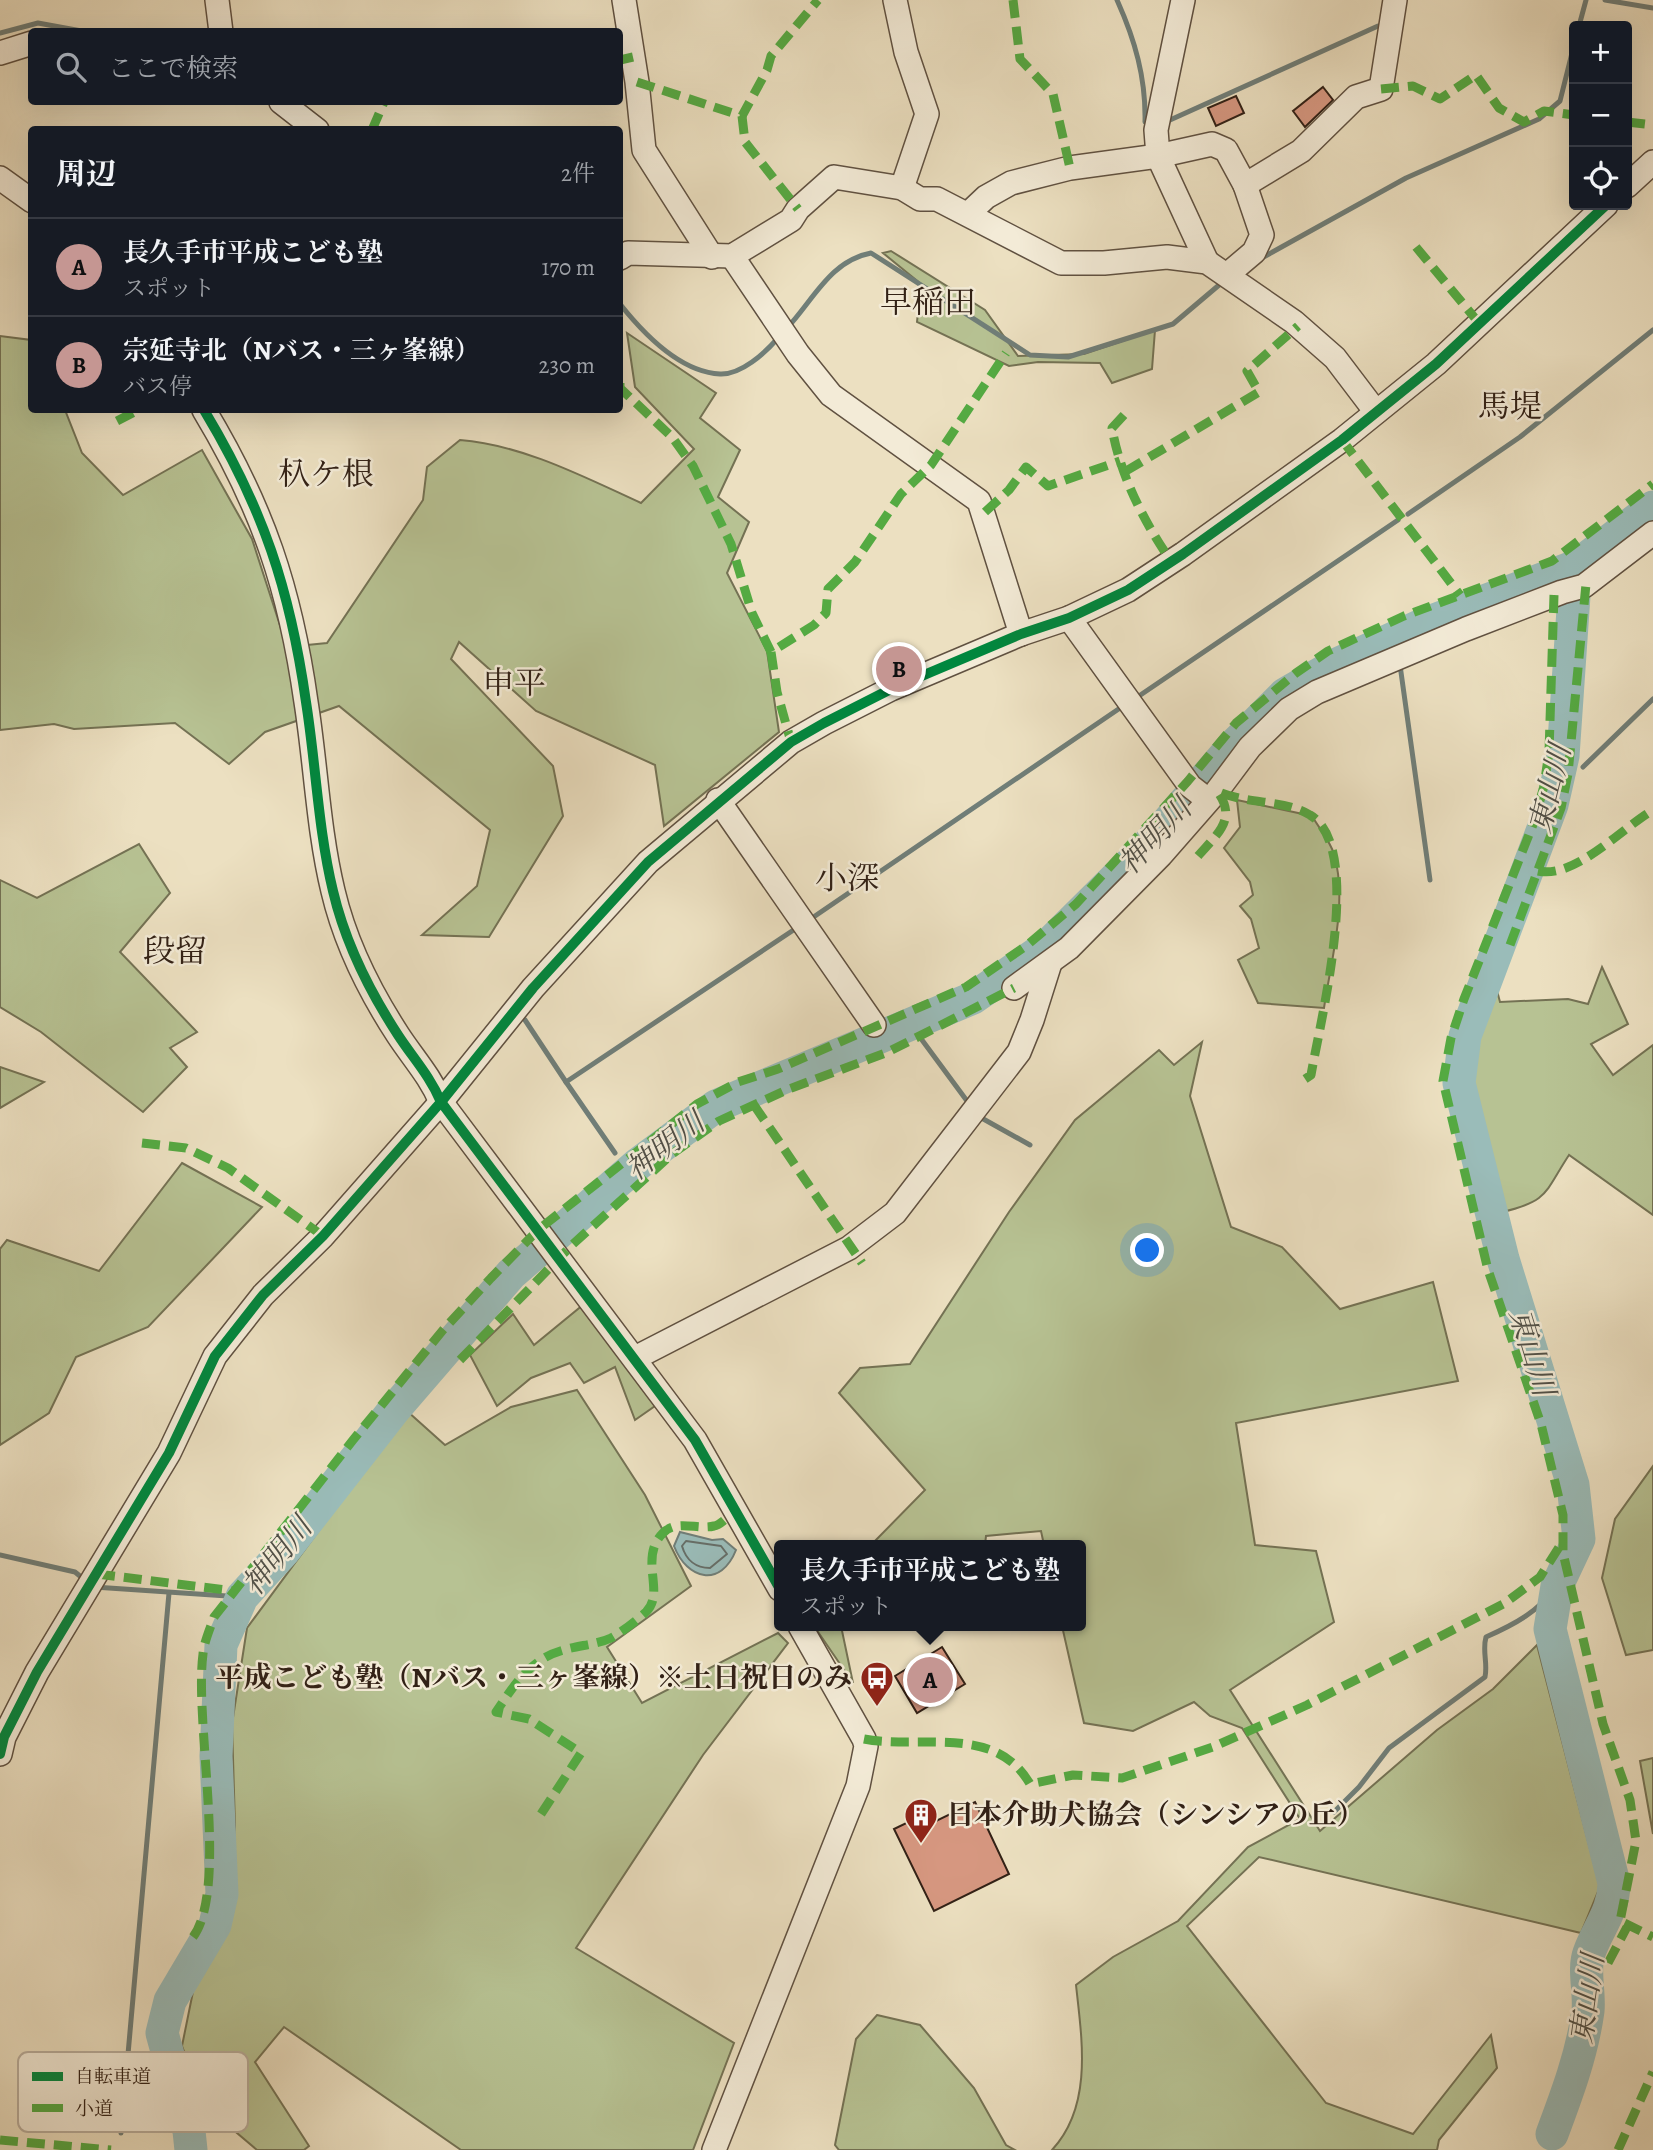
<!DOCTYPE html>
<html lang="ja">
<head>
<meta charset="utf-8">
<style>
  :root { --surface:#171b24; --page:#242831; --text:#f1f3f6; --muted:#9ea1a6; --line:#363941; --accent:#c59692 }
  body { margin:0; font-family:Alegreya,"Noto Serif JP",serif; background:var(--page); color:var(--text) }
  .controls { position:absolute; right:21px; top:21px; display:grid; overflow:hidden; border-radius:7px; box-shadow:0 7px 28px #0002 }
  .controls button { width:63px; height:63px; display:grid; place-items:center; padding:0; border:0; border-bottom:2px solid var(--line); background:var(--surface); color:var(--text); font:35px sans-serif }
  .you { position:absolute; left:1148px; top:1251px; width:24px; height:24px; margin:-18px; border:5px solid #fff; border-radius:50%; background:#1a73e8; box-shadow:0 0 0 10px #1a73e833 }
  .badge { display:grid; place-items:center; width:46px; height:46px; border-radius:50%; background:var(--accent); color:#111; font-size:23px; font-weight:700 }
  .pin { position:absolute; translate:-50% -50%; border:4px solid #fff; box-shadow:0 2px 7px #0006 }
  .popup { position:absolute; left:774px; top:1540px; width:312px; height:91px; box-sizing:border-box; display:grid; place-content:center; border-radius:7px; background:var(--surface); filter:drop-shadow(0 2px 5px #0005); font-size:23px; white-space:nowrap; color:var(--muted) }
  .popup b { font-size:26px; color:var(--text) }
  .popup::after { content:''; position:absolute; left:50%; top:100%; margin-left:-14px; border:14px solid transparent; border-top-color:var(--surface) }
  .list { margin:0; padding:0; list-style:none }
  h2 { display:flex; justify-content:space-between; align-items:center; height:91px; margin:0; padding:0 28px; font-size:30px }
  h2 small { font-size:23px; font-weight:400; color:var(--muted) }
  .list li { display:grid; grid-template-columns:46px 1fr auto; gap:21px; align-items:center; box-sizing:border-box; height:98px; padding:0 28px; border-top:2px solid var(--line) }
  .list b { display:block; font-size:26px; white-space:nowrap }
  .list p { margin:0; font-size:23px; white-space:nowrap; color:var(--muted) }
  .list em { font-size:23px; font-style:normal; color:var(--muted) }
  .icon { flex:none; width:38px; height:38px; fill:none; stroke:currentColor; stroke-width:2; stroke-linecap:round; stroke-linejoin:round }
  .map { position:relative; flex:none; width:1653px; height:2150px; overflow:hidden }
  .search { position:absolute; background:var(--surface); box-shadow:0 7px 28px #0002; left:28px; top:28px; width:595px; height:77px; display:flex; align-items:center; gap:18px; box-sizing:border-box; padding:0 24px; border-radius:7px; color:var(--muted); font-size:26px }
  .panel { position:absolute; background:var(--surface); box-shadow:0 7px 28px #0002; left:28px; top:126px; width:595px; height:287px; border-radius:7px }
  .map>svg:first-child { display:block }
  .green { fill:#b7c293; stroke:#747254; stroke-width:2 }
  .water { fill:#9abcb9; stroke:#707e78; stroke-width:2 }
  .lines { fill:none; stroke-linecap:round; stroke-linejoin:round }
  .shore { stroke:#666e68; stroke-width:2 }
  .stream { stroke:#707e78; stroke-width:5 }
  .river { stroke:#9abcb9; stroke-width:33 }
  .building { fill:#d69780; stroke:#322116; stroke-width:2 }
  .minor-casing { stroke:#605141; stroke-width:26 }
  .minor { stroke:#f3ebd7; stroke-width:23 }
  .quiet { stroke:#54aa42; stroke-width:9; stroke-dasharray:18 9; stroke-linecap:butt }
  .cycleway-casing { stroke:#f3ebd7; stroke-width:15 }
  .cycleway { stroke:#00873e; stroke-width:10 }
  .labels { text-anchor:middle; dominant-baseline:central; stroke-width:5; stroke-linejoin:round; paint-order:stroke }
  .poi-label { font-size:28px; font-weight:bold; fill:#322116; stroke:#f3ebd7; text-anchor:end }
  .water-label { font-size:30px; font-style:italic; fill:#515047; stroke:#f3ebd7 }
  .quarter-label { font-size:32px; fill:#322116; stroke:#f3ebd7 }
  .key { fill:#f3ebd7; stroke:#b9ae9d; stroke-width:2 }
  .key-label { font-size:19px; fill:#322116 }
</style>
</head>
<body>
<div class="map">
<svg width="1653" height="2150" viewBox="0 0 1653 2150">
  <rect width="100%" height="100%" fill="#ece0c1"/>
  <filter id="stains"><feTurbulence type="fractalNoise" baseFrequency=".00286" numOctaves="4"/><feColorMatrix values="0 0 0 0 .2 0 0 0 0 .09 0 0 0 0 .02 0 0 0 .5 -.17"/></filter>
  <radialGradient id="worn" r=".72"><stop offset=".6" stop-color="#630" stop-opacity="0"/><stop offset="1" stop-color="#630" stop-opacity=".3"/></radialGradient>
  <g class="green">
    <path d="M891,251L985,310L1018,356L1084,354L1155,330L1152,369L1112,383L1100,363L1038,362L1009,366L917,322L921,284L883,253Z"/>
    <path d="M627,333L716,393L700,418L740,450L718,497L749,522L727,573L767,651L779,732L664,826L655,765L536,711L459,642L451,659L553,766L563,816L489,937L422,935L477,886L490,830L339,706L265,732L229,764L175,723L74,729L54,724L0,730V336L31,340L32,410H65L82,453L123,495L202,450L252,539L287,647L327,643L423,500L427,467L460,440C523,445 584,477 641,503L694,449L635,387Z"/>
    <path d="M1237,800L1312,816C1319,828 1330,841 1334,854C1348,902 1331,960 1324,1008L1258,1003L1238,960L1259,948L1251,919L1240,906L1253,895L1250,882L1224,848L1240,827Z"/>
    <path d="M139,844L170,893L120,952L197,1032L170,1048L187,1067L143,1112L41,1032L0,1007V880L37,898Z"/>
    <path d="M1602,967L1628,1024L1591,1044L1613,1075L1653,1045V1215L1569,1155C1544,1193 1549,1201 1502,1212L1491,1205L1464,1079L1468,1040L1494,979L1500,1002L1568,999L1588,1004Z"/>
    <path d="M1202,1042L1190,1096L1231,1227L1282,1247L1340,1309L1433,1282L1458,1381L1236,1423L1255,1545L1316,1551L1334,1622L1230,1690L1320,1831L1437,1730L1493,1689L1537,1645L1600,1887L1581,1933L1259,1857L1187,1926L1326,2103L1413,2134L1491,2035L1497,2068L1439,2140L1437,2150H1052C1093,2106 1082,2040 1076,1985L1113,1957L1178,1921L1248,1847L1300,1819L1242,1728L1210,1716L1194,1702L1133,1731L1084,1723L1062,1626H1080V1545H1044L1041,1531L986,1536L985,1545H871L925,1490L839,1393L860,1368L910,1364L1009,1212L1075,1120L1159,1050L1174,1065Z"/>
    <path d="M0,1067L44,1082L0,1108Z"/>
    <path d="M182,1163L262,1207L148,1327L76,1357L49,1413L0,1445V1249L7,1240L99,1271Z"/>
    <path d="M589,1300L665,1399L635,1420L615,1367L584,1383L570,1363L531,1378L497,1406L470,1355L513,1314L534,1345Z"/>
    <path d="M577,1390L645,1495L691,1586L607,1647L642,1703L778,1633L788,1643L703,1755L576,1948L734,2043L693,2150H461L284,2027L255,2062L309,2146L304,2150H257L205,2106L182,2046L198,1967L226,1927L235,1826L232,1724L247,1628L407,1411L445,1445L511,1407Z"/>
    <path d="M1653,1466V1650L1626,1655L1602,1578L1615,1519Z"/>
    <path d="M814,1626H841L853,1683Z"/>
    <path d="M1653,1758V1834L1640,1761Z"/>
    <path d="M877,2015L920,2025L974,2088L1006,2145L1015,2150H839L835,2145L856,2039Z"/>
  </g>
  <path class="water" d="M680,1532L712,1540L723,1539L736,1550C721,1588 687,1580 674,1546Z"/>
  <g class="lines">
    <path class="shore" d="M686,1541L721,1546L727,1554L710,1568C696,1568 686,1560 682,1546Z"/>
    <g class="stream">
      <path d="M1117,0C1135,40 1146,78 1145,122"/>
      <path d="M1605,0L1653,8"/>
      <path d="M1579,26L1586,0"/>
      <path d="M0,33L38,23L87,32"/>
      <path d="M1170,120L1378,26"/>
      <path d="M1260,259L1406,178L1539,119L1560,101L1574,45"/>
      <path d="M620,304C643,333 679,372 720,374C741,375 765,353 778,338"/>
      <path d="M787,328C814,299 830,261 871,253L1030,355L1068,357L1173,324L1225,280"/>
      <path d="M1408,514L1520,437L1653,330"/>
      <path d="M1400,665L1430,880"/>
      <path d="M1136,698L1398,520"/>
      <path d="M1583,767L1653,699"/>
      <path d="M815,916L1123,706"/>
      <path d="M525,1020L566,1082L798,927"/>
      <path d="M922,1040L970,1105"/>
      <path d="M566,1082L615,1153"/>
      <path d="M978,1116L1030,1145"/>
      <path d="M0,1555L75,1572L86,1581"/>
      <path d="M94,1587L242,1597"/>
      <path d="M1334,1812L1359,1787L1389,1748L1485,1677C1488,1663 1482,1651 1486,1637C1515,1624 1538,1612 1557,1586"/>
      <path d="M121,2133L169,1593"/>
    </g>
    <g class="river">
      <path d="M1552,2134C1567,2094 1582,2054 1588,2011C1590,1993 1583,1969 1589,1953C1598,1928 1614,1911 1614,1883L1550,1629L1557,1586L1579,1539L1573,1485L1503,1259L1459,1083L1465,1036L1552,805L1563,756L1576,566"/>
      <path d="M191,2150L189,2131L162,2033L170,2001L215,1925L222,1894L216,1756L221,1645L242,1597L284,1551L393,1411L511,1274L638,1164L716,1106L973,998L1046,947L1142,852L1233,746L1285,694L1335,665L1424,624L1576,566L1653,507"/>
    </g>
  </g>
  <g class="building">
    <path d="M1323,87L1333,100L1305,127L1293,111Z"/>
    <path d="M1236,96L1244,113L1216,126L1208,108Z"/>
    <path d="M942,1647L965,1684L917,1713L895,1676Z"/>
    <path d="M975,1802L1009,1874L934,1911L894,1829L925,1814L930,1824Z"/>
  </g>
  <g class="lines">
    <defs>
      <g id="minor">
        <path d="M217,0L221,32"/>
        <path d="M624,0L637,82L644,150L712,257"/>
        <path d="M895,0L906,52L927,114L902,188"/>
        <path d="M1183,0L1156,130L1158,156L1207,262"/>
        <path d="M0,53L32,43"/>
        <path d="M281,102L317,130"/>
        <path d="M0,178L32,201"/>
        <path d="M1627,186L1653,162"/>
        <path d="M968,214L986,197L1011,183L1070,168L1158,156L1212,144L1226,150L1245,185L1301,151L1356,97L1381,89L1395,0"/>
        <path d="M732,256L798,354L831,395L979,501L1021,634"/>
        <path d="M620,258L628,253L732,256L791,220L798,209L834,177L902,188L920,199H937L1061,263H1104L1167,257L1207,262L1294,322L1335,358L1376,412"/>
        <path d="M1228,274L1254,252L1262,235L1245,185"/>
        <path d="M204,410C263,508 290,589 306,702C316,765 318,829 333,891C345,942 370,992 398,1035C413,1058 430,1076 441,1102L695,1440L780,1589"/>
        <path d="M1069,618L1190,786L1208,800"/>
        <path d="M718,800L874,1025"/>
        <path d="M1014,988L1069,948L1161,855L1217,791L1250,747L1289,709L1317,692L1466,629L1562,592L1584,586L1653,533"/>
        <path d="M635,1358L849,1248L895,1213L1019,1052L1032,1020L1050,963"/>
        <path d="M0,1754L4,1737L37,1672L169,1453L215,1356L263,1295L323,1236L441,1102L533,988L648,862L791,742L824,723L891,689L1021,634L1069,618L1128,590L1183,554L1342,440L1436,364L1606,205"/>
        <path d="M714,2150L858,1786L866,1746L864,1739L800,1626"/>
      </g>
    </defs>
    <use href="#minor" class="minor-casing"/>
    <use href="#minor" class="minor"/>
    <g class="quiet">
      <path d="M1013,0L1020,59L1053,94L1070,168"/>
      <path d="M620,60L633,57"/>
      <path d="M637,82L742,116L767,70L771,56L818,0"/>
      <path d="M1381,89L1413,86L1440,99L1476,75L1499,108L1524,122L1544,111L1574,115"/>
      <path d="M742,116L745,142L798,209"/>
      <path d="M1627,122L1653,125"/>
      <path d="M372,130L384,102"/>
      <path d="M1416,247L1479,323"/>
      <path d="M620,383V388L672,437L693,466L731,544L752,613L771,652L814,625L826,613L828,589L855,562L901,494L931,465L1006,353"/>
      <path d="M1124,415L1112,428C1120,475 1144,522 1171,561"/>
      <path d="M117,421L138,410"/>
      <path d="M1342,440L1460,595"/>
      <path d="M1126,471L1259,392L1247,371L1298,326"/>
      <path d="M985,512L1009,490L1026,467L1048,486L1120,461"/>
      <path d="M1554,595L1549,752L1544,786L1534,822L1464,999L1451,1038L1443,1081L1488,1270L1541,1424L1563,1515V1553L1603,1724L1630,1800L1636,1841L1620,1921L1653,1937"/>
      <path d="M771,652L777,692L791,742"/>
      <path d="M1198,856C1217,834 1238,819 1217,791C1247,805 1284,799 1310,815C1365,847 1320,1022 1311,1075L1299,1083"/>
      <path d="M1538,871C1575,879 1622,828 1653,810"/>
      <path d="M1510,945L1561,808L1568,774L1586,584"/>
      <path d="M754,1105L862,1263"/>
      <path d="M142,1143L186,1148L228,1168L323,1236"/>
      <path d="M460,1360L572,1245L672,1154L719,1121L789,1089L888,1052L1014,988"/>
      <path d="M97,1574L234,1591"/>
      <path d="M864,1739C920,1750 995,1723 1030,1784L1073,1775L1122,1778L1213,1747L1307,1705L1505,1603L1540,1577L1563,1541"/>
      <path d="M541,1814L581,1753L529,1719L496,1712C509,1693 521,1673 541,1660C563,1645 592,1647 611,1638C622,1632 637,1620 646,1612C666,1593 638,1558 663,1533C677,1519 697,1530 714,1526C721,1525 729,1515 735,1511"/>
      <path d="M193,1937C229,1888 194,1722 203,1654C204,1642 210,1629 214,1617L353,1440L443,1330L491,1278L538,1230L697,1104L738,1082L778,1069L966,987L1026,946L1076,904L1188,781L1236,723L1296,673L1328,651L1404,616L1552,561L1653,484"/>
      <path d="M1608,1963L1627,1927"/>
      <path d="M0,2140L111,2150"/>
      <path d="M1618,2150L1653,2072"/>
    </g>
    <defs>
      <g id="cycleway">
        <path d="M204,410C263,508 290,589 306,702C316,765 318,829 333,891C345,942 370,992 398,1035C413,1058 430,1076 441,1102L695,1440L780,1589"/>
        <path d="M0,1754L4,1737L37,1672L169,1453L215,1356L263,1295L323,1236L441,1102L533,988L648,862L791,742L824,723L891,689L1021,634L1069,618L1128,590L1183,554L1342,440L1436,364L1606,205"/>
      </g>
    </defs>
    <use href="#cycleway" class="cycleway-casing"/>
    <use href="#cycleway" class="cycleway"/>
  </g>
  <defs>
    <symbol id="bus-pin" viewBox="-11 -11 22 30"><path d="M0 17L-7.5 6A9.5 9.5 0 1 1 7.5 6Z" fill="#8f2418" stroke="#f3ebd7"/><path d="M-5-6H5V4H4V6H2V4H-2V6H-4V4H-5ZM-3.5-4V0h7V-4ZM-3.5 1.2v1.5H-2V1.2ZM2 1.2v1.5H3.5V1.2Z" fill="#fff"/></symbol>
    <symbol id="building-pin" viewBox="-11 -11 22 30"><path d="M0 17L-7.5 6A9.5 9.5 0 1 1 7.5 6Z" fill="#8f2418" stroke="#f3ebd7"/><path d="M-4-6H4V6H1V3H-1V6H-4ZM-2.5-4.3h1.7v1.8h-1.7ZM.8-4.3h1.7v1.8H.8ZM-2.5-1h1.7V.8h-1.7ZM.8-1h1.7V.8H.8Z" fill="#fff"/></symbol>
  </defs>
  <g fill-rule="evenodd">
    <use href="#bus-pin" x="858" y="1659" width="38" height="52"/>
    <use href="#building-pin" x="902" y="1796" width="38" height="52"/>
  </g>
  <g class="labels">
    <g class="poi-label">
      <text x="852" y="1678">平成こども塾（Nバス・三ヶ峯線）※土日祝日のみ</text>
      <text x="946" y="1815" text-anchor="start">日本介助犬協会（シンシアの丘）</text>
    </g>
    <g class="water-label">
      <text transform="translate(1550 789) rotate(-76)">東山川</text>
      <text transform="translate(1155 836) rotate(-47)">神明川</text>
      <text transform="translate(665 1146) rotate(-38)">神明川</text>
      <text transform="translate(1532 1352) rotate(73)">東山川</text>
      <text transform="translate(277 1556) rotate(-51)">神明川</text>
      <text transform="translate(1587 1999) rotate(-82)">東山川</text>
    </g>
    <g class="quarter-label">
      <text x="928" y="302">早稲田</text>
      <text x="1510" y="406">馬堤</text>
      <text x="326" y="474">杁ケ根</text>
      <text x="514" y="683">申平</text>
      <text x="847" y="878">小深</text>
      <text x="175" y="951">段留</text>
    </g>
  </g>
  <rect x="18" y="2052" width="230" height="80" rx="10" class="key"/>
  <rect x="32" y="2072" width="31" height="9" fill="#00873e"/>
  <rect x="32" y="2104" width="31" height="8" fill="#54aa42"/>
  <g class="key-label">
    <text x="75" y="2083">自転車道</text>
    <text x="75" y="2115">小道</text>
  </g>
  <rect width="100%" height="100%" filter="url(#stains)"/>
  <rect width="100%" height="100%" fill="url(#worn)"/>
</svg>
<div class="controls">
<button>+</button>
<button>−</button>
<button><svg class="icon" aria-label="locate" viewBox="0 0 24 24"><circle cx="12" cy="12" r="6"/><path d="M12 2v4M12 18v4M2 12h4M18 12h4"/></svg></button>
</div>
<div class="you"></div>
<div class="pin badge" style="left:930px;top:1680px">A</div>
<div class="popup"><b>長久手市平成こども塾</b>スポット</div>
<div class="pin badge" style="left:899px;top:669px">B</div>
<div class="search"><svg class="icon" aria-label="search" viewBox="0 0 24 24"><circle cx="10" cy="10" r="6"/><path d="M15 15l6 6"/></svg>ここで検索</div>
<section class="panel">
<h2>周辺<small>2件</small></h2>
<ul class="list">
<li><span class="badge">A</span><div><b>長久手市平成こども塾</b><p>スポット</p></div><em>170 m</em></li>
<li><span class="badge">B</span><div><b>宗延寺北（Nバス・三ヶ峯線）</b><p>バス停</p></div><em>230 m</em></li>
</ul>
</section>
</div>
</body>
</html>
